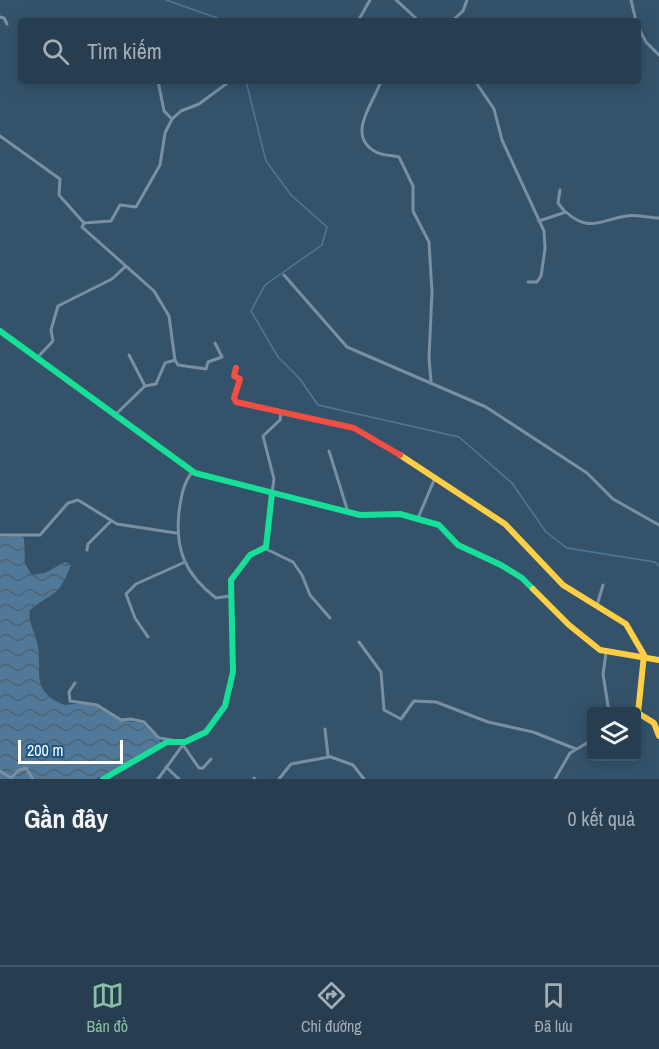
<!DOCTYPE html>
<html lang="vi">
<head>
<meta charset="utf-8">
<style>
  :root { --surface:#273e50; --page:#2f4557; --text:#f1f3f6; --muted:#a4aeb7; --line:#435767; --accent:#8abfa5 }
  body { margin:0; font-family:"Archivo Narrow",sans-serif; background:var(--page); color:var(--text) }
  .controls { position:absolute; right:18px; bottom:18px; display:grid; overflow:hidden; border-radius:6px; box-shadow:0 3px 15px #0003 }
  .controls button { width:54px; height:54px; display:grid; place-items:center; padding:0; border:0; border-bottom:2px solid var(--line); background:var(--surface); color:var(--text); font:30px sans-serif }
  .scale { position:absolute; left:18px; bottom:15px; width:105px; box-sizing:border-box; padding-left:6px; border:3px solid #fff; border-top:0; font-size:16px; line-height:21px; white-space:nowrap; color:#fff; -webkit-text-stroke:4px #1d5682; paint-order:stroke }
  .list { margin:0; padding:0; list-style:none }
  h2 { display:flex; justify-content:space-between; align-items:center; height:78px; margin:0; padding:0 24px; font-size:26px }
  h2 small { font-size:20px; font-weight:400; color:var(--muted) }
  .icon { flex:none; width:33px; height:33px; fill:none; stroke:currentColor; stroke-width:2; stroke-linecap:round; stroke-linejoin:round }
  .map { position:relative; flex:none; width:659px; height:779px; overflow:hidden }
  .search { position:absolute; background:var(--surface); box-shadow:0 3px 15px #0003; left:18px; right:18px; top:18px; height:66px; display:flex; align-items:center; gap:15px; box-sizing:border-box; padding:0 21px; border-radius:6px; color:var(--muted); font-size:22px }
  .sheet { height:186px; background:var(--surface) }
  nav { display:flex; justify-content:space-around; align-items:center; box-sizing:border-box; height:84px; border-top:2px solid var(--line); background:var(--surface); font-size:16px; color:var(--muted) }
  nav a { display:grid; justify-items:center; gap:3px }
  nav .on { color:var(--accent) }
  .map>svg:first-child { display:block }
  .water { fill:url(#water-waves) }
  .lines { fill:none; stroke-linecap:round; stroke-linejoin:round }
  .stream { stroke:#507898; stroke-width:1.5 }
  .street { stroke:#7a8fa1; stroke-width:3 }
  .fast { stroke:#16e098; stroke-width:6 }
  .slow { stroke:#ffcf43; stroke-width:6 }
  .jam { stroke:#f24e42; stroke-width:6 }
</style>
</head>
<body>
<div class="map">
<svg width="659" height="779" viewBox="0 0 659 779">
  <defs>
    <pattern id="water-waves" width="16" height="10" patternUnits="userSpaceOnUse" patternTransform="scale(1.5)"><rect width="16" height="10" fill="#507898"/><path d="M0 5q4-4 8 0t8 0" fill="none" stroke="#4e6272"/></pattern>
  </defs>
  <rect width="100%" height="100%" fill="#34536b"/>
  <path class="water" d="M20,536L24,538L25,564L32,575L45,573L65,562L71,565C57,599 55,590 30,610C28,622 34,630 37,642C44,668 27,691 65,705C76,704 88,702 98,707C105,710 111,717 119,719C142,726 147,716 161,744L96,779H0V537Z"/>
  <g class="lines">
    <g class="stream">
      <path d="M166,0L226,21"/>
      <path d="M246,81L266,161L291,195L327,227L322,245L265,285L251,311L278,357L300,379L318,405L459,437L512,483L546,532L567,548L655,562L659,566"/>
    </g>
    <g class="street">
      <path d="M396,0L419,21"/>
      <path d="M631,0L636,21"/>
      <path d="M0,17L4,18L7,24"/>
      <path d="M358,21L370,0"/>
      <path d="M452,21L463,11L467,0"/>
      <path d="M638,27L646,42L659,55"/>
      <path d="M158,81L164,111L172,119"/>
      <path d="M381,81C374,103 345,135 376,152C383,156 392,155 399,157L413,186V211L429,242L432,292L429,358L431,381"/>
      <path d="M475,81L494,109L502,140L544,231L545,249L541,276L537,282H528"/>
      <path d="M0,136L60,179L59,195L84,223"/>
      <path d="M560,190L558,203L565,212"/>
      <path d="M539,221L566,212C589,233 601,220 626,216C636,214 649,218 659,218"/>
      <path d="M284,275L347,347L486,407L587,473L613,499L659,525"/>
      <path d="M129,355L145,386"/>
      <path d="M37,358L53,341L51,330L58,306L112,279L125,267"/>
      <path d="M175,360L169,316L154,291L82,227L84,223L111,221L120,205L136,207L160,165L165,133L172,119L181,111L199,104L230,81"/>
      <path d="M116,414L145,386L156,384L165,363L175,360L178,365L206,369L208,362L222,357L215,343"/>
      <path d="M329,451L348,512"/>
      <path d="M192,472C183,484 181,497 179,512C175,550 185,574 216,598L230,596"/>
      <path d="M272,493L274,479L263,436L280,420L281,412"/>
      <path d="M418,518L435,478"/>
      <path d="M0,535H40L68,503L78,500L117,524L176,533"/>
      <path d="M264,548L293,562L302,575L310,595L330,618"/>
      <path d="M87,550L88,544L111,521"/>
      <path d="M597,605L603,585"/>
      <path d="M148,637L135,618L126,594L136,584L185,562"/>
      <path d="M359,642L381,672L384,710L401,719L414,701L436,702L488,722L533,732L576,749"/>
      <path d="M606,653L603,674L609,712"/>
      <path d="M75,683L69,692L70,701L97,705L121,720L131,719L144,722L159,738L172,740"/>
      <path d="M325,729L328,756L353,765L364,779"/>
      <path d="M183,745L199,768H203L211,759"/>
      <path d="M166,767L179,779"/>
      <path d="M0,771L11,778L19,770L26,768L33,779"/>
      <path d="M254,778L255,779"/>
      <path d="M158,779L185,742"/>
      <path d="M279,779L291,764L329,757"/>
      <path d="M555,779L570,753L592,740"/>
    </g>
    <g class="fast">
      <path d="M0,331L195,473L360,515L400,514L439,525L458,545L501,565L522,578L533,589"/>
      <path d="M103,779L167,742H185L206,732L225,706L233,672L231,580L250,555L266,547L272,493"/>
    </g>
    <g class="slow">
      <path d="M400,455L505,524L563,585L626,624L644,655L638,713L654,723L659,736"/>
      <path d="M533,589L569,625L600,650L659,660"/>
    </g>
    <path class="jam" d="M236,368L234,376L240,379L234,398L236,402L354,428L400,455"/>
  </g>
</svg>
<div class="controls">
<button><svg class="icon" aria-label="layers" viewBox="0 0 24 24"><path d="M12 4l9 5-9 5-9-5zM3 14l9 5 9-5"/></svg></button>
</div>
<div class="scale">200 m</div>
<div class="search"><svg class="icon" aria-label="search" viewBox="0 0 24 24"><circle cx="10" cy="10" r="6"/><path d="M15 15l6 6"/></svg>Tìm kiếm</div>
</div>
<section class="sheet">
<h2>Gần đây<small>0 kết quả</small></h2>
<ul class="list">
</ul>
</section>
<nav>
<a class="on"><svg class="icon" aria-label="map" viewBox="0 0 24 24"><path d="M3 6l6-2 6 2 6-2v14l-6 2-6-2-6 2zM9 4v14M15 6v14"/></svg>Bản đồ</a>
<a><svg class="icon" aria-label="directions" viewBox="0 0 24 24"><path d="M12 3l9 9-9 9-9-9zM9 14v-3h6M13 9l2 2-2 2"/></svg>Chỉ đường</a>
<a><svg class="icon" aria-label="saved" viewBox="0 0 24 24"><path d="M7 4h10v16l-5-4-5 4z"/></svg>Đã lưu</a>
</nav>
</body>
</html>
